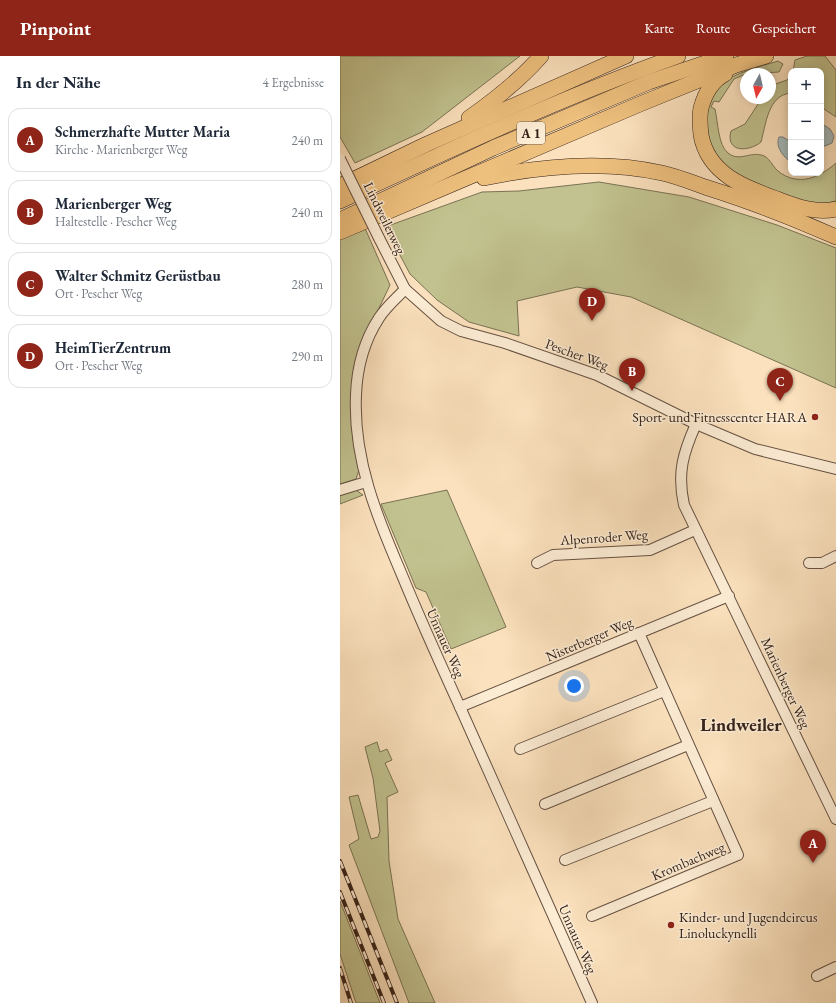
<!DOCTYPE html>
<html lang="de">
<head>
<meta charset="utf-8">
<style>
  :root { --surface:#fff; --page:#f2f2f3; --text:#1f2937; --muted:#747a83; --line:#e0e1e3; --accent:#8f2418 }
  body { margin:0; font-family:"EB Garamond",serif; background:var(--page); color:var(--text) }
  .controls { position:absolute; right:12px; top:12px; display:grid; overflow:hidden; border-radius:8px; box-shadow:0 2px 10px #0003 }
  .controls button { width:36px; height:36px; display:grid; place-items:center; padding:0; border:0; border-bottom:1px solid var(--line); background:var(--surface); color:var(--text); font:20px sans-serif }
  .compass { position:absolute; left:400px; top:12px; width:36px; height:36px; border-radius:50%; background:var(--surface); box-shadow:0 2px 10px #0003; rotate:188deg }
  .you { position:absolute; left:234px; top:630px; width:14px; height:14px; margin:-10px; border:3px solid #fff; border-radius:50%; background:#1a73e8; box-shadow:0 0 0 6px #1a73e833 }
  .badge { display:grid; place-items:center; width:26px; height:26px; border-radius:50%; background:var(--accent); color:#fff; font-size:13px; font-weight:700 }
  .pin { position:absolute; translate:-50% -33px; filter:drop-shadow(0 1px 2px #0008) }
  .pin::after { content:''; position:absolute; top:21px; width:14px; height:12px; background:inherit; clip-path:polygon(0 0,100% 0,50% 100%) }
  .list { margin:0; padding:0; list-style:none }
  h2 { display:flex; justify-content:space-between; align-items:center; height:52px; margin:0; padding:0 16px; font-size:17px }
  h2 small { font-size:13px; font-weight:400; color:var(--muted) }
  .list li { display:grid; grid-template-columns:26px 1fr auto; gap:12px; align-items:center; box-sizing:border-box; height:64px; margin:0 8px 8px; padding:0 8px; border:1px solid var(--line); border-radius:12px }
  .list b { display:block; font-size:15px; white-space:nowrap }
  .list p { margin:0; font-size:13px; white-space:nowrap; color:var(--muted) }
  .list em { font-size:13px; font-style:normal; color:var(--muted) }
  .icon { flex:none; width:22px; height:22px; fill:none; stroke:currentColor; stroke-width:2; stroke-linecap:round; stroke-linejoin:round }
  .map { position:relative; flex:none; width:496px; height:947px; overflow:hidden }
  header { display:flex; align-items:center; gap:24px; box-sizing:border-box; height:56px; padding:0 20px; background:var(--accent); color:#fff }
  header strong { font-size:19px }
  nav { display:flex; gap:22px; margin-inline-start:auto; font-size:14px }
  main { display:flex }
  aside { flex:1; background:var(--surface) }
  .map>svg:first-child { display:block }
  .green { fill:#c1c28f; stroke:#7a7254 }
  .water { fill:#a4bbbc; stroke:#777d7b }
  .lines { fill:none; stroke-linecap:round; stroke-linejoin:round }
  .minor-casing { stroke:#665142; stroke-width:12 }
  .highway-casing { stroke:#342119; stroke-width:16 }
  .minor { stroke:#fcecd4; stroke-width:10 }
  .highway { stroke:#eec07e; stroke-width:15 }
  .rail-casing { stroke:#342119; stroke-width:4 }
  .rail { stroke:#fcecd4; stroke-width:2.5; stroke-dasharray:8; stroke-linecap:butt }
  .minor-bridge-casing { stroke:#665142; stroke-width:12; stroke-linecap:butt }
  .minor-bridge { stroke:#fcecd4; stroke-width:10 }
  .poi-dot { fill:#8f2418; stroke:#fcecd4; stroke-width:1.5 }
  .labels { text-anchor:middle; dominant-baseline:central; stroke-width:3; stroke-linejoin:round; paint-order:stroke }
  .shield { fill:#fcecd4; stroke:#705e51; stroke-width:1 }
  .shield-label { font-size:13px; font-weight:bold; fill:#342119 }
  .street-label { font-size:14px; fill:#342119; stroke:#fcecd4 }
  .poi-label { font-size:14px; fill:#342119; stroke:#fcecd4; text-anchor:end }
  .district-label { font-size:18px; font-weight:bold; fill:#342119; stroke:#fcecd4 }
</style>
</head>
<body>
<header>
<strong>Pinpoint</strong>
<nav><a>Karte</a><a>Route</a><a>Gespeichert</a></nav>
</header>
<main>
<aside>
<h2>In der Nähe<small>4 Ergebnisse</small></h2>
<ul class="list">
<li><span class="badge">A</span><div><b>Schmerzhafte Mutter Maria</b><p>Kirche · Marienberger Weg</p></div><em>240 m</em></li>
<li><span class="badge">B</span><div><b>Marienberger Weg</b><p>Haltestelle · Pescher Weg</p></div><em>240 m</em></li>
<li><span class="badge">C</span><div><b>Walter Schmitz Gerüstbau</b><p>Ort · Pescher Weg</p></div><em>280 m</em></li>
<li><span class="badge">D</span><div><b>HeimTierZentrum</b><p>Ort · Pescher Weg</p></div><em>290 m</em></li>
</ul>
</aside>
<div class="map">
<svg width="496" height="947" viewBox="0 0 496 947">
  <rect width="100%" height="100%" fill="#fbe1bd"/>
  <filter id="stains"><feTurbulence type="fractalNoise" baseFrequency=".005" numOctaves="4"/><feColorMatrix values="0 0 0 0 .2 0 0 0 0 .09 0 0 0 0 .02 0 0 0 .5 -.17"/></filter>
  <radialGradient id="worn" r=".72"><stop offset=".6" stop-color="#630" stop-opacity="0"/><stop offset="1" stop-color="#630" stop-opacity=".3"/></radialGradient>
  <g class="green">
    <path d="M0,0H180L82,76L15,107L0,81Z"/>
    <path d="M467,0H485L496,14V61L481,51V15H453L455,4Z"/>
    <path d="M438,5L443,8L439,16L406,18L394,23L379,46L374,45L371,51L375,53C378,66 378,89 388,97C399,106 409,96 421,99C429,100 432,110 438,115C458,131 479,122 496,107V145C491,146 486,148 481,148C460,148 398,122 383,108C371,96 368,82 367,66C367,53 370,39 379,30C394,16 420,11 438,5Z"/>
    <path d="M451,20V37C428,39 426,68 421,86C409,96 385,97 391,75L405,68L422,42H430V30L447,24Z"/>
    <path d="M259,126L349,141L437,169L496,192V332L291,241L237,231L177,245L179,280L129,266L97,244L70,218L45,171L142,136L179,135Z"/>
    <path d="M24,170L50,229L21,290L19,414L16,423L0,428V181Z"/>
    <path d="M16,434L23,439L0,448V438Z"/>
    <path d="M107,434L166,571L111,593L86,536L76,532L41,448Z"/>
    <path d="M37,686L40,696L47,693L52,704L45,707L58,736L47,741L49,805L58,863L95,947H69L9,789L19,783L9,741L18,739L31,783L38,781L40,775L33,722L25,691Z"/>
    <path d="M0,845L40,947H16L0,898Z"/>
  </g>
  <g class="water">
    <path d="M481,67L490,73L494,80L492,87L485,90L481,89Z"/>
    <path d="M439,81H443L451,86V106C443,101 435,90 439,81Z"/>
  </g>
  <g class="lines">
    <defs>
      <g id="minor">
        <path d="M39,182L65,233L101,265L121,275L165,287L257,319L356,368L415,393L496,413"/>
        <path d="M65,233C57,242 46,251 39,262C24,285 17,312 16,339C13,403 37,461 62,519C80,563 100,607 120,651C164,750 208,848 252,947"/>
        <path d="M356,368C343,397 337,417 344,449L496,763"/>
        <path d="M0,434L26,426"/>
        <path d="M197,507L213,499L310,494L355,474"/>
        <path d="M469,507H482L496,500"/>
        <path d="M120,651L389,540"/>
        <path d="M180,693L324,635"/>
        <path d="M205,748L348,689"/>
        <path d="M225,804L373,745"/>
        <path d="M252,860L398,799L299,577"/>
        <path d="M477,920L496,911"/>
      </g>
      <g id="highway">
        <path d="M385,18C372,25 365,37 361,52C359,61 360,70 361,79C368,118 404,131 437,143C456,150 475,158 496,153"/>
        <path d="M129,62C156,43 180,24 201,0"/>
        <path d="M144,122C201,110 264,104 322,117C336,120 351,126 365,131C410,145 453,162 496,181"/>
        <path d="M0,130L87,88L286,0"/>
        <path d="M0,145C111,93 223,41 338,0"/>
        <path d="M0,164L153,92L309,26L386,0"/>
        <path d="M0,176L300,48L396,9L426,0"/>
      </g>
    </defs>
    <use href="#minor" class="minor-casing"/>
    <use href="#highway" class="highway-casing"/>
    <use href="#minor" class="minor"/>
    <use href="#highway" class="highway"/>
    <defs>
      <g id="rail">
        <path d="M0,805L57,947"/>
        <path d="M0,836L44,947"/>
        <path d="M0,912L11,947"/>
      </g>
    </defs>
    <use href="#rail" class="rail-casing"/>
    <use href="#rail" class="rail"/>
    <defs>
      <path id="minor-bridge" d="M0,103L39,182"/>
    </defs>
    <use href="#minor-bridge" class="minor-bridge-casing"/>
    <use href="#minor-bridge" class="minor-bridge"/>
  </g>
  <g class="poi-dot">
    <circle cx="475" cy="361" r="4"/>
    <circle cx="331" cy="869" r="4"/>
  </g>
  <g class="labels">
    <rect class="shield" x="177" y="66" width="28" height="22" rx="3"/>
    <g class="shield-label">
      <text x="191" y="77">A 1</text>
    </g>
    <g class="street-label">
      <text transform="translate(45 162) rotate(64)">Lindweilerweg</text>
      <text transform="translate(237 298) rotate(20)">Pescher Weg</text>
      <text transform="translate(264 481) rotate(-4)">Alpenroder Weg</text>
      <text transform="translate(249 583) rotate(-23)">Nisterberger Weg</text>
      <text transform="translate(106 587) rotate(66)">Unnauer Weg</text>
      <text transform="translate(446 627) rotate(65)">Marienberger Weg</text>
      <text transform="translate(348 805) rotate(-23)">Krombachweg</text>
      <text transform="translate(238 883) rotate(66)">Unnauer Weg</text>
    </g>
    <g class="poi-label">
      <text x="467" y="361">Sport- und Fitnesscenter HARA</text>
      <text x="339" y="861" text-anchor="start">Kinder- und Jugendcircus<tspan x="339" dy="16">Linoluckynelli</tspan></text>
    </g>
    <g class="district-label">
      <text x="401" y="668">Lindweiler</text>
    </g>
  </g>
  <rect width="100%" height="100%" filter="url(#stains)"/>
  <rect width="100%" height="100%" fill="url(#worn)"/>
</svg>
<div class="controls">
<button>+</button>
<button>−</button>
<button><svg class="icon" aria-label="layers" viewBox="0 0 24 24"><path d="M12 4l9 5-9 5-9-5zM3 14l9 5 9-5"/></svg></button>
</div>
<svg class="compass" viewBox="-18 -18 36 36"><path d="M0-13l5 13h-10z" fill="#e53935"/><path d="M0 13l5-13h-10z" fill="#747a83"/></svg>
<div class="you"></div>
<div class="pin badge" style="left:473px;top:807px">A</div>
<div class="pin badge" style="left:292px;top:335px">B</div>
<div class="pin badge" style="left:440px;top:345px">C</div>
<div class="pin badge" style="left:252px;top:265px">D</div>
</div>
</main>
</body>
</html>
